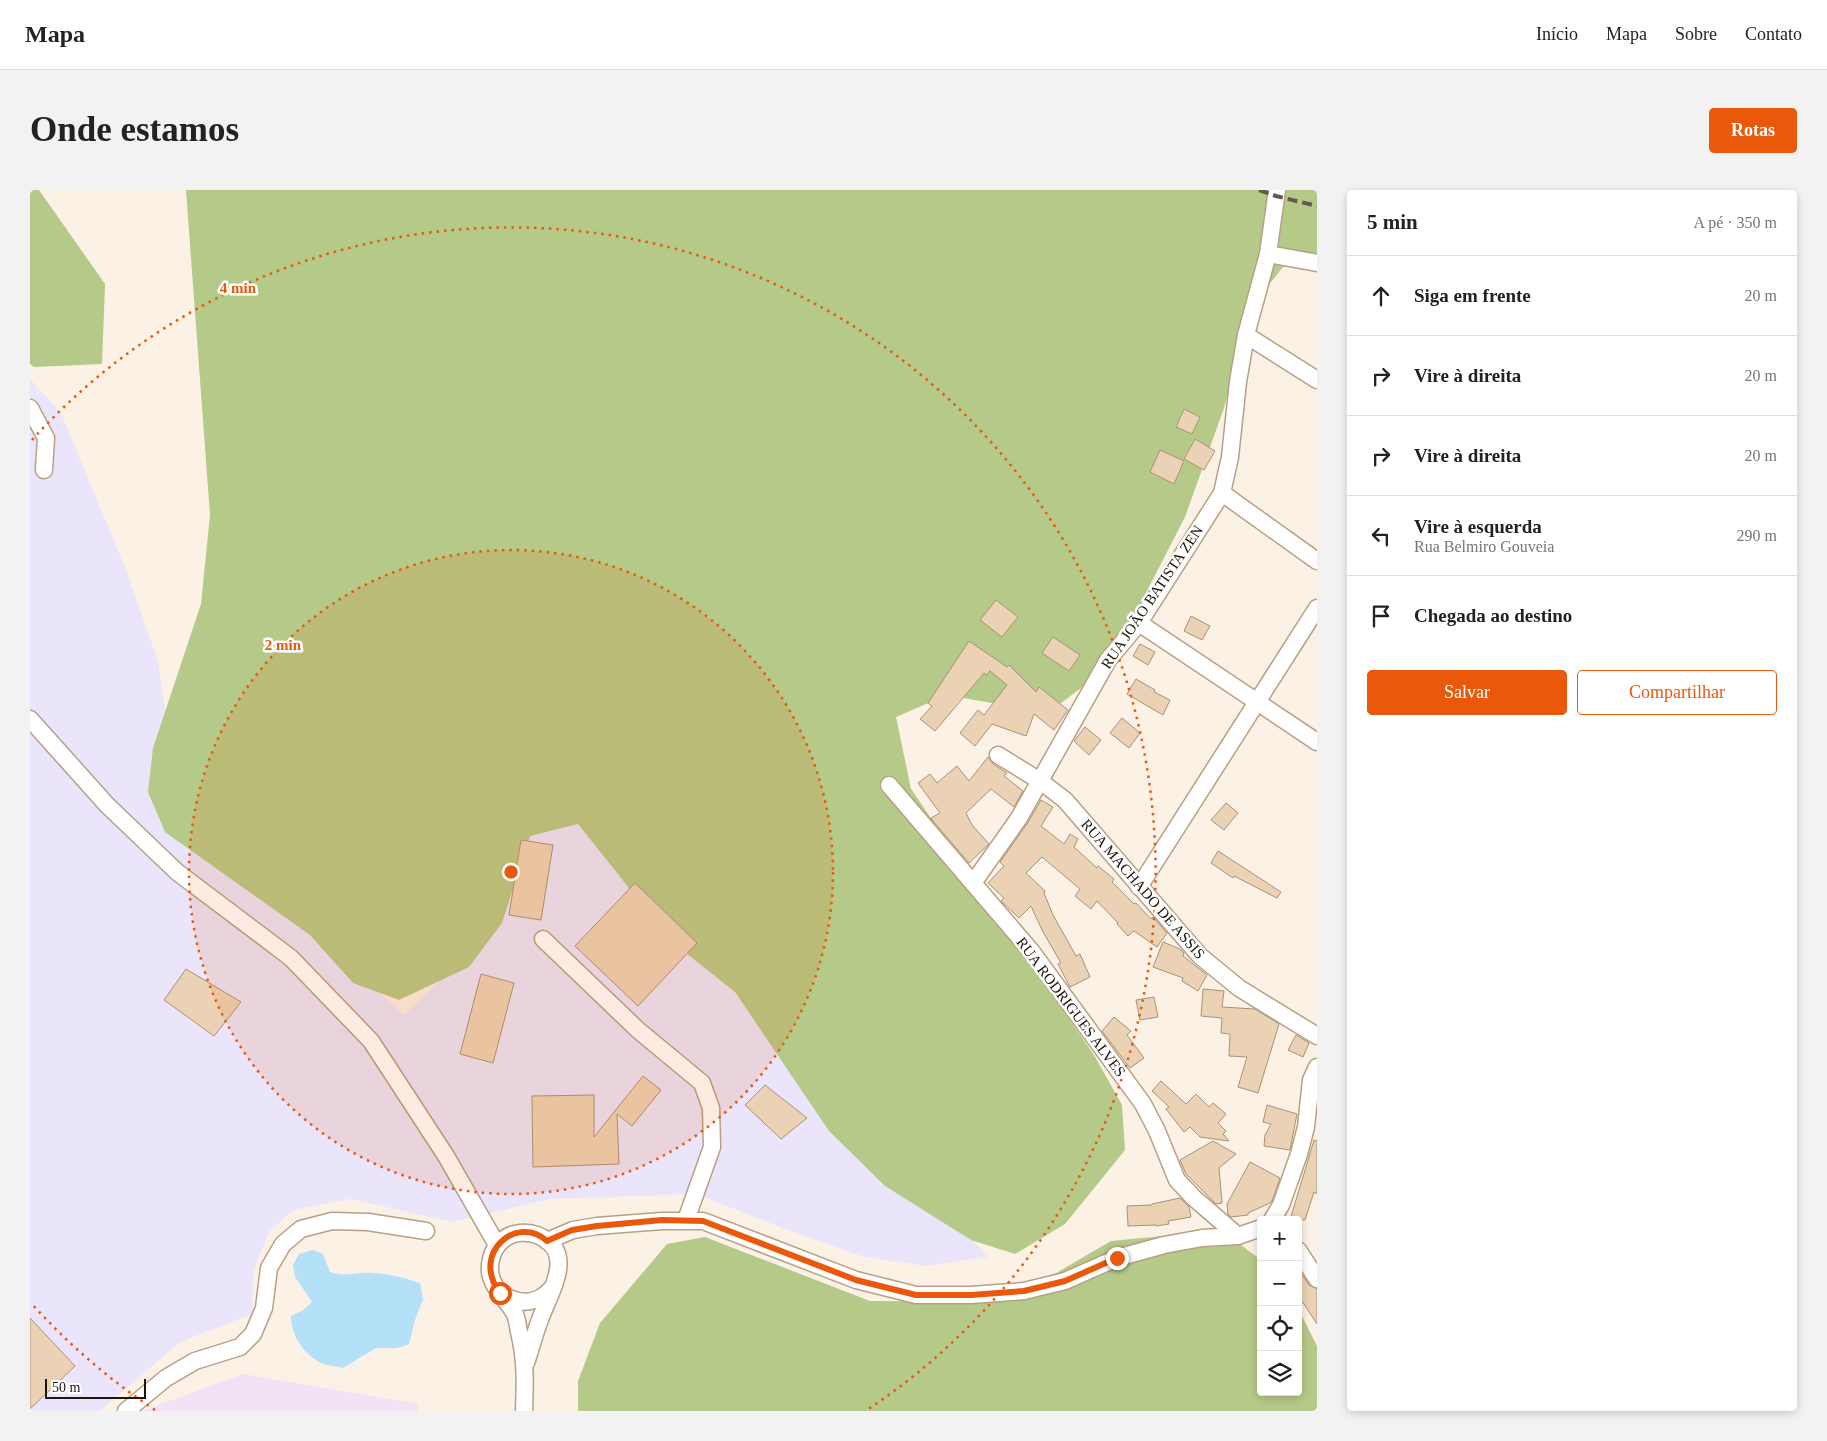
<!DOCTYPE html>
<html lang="pt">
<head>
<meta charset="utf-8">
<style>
  :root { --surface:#fff; --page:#f2f2f2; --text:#222; --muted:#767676; --line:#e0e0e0; --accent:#ea580c }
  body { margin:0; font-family:"Times New Roman",serif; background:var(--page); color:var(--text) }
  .controls { position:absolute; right:15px; bottom:15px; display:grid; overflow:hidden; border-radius:5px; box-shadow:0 2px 8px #0003 }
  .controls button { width:45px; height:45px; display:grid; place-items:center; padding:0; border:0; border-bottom:1px solid var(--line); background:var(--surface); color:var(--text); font:25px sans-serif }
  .scale { position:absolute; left:15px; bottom:12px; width:101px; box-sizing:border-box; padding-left:5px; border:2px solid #1d140a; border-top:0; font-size:14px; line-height:18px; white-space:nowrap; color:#1d140a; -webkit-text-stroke:4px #fff; paint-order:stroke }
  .stop { position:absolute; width:15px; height:15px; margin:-11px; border:4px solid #ea580c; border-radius:50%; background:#fff }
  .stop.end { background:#ea580c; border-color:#fff; box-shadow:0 1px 5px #0008 }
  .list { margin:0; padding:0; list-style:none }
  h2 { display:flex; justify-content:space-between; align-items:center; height:65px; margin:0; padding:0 20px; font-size:21px }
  h2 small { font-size:16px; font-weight:400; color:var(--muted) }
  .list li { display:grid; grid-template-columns:32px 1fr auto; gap:15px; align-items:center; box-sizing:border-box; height:80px; padding:0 20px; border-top:1px solid var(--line) }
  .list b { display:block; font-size:19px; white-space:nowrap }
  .list p { margin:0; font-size:16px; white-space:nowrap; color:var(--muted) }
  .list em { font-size:16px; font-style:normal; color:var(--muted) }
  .actions { display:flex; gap:10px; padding:15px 20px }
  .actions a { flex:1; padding:11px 0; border:1px solid var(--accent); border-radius:5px; text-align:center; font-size:18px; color:var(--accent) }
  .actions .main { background:var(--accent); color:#fff }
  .icon { flex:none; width:28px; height:28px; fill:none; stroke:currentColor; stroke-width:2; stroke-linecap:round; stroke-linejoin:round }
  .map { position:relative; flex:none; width:1287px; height:1221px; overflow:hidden; border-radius:5px }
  header { display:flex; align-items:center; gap:30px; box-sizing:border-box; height:70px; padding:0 25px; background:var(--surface); border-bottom:1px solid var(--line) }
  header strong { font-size:24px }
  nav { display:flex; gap:28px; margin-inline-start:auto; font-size:18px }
  .intro { display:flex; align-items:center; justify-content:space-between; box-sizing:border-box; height:120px; padding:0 30px }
  h1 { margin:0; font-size:35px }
  .button { padding:12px 22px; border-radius:5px; background:var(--accent); color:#fff; font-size:18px; font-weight:700 }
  main { display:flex; gap:30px; padding:0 30px }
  aside { flex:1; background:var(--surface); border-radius:5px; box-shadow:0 2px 8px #0003 }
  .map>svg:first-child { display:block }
  .industrial { fill:#eae5fb }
  .education { fill:#f3e2f5 }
  .green { fill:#b5c988 }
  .water { fill:#b5e1f8 }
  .building { fill:#ebd2b5; stroke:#a99277 }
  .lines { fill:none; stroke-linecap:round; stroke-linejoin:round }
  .minor-casing { stroke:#b8a085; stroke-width:19 }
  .minor { stroke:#fff; stroke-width:16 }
  .rail { stroke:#635a4f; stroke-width:4; stroke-dasharray:10 5; stroke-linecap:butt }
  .route { stroke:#ea580c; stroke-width:6 }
  .ring { fill:none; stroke:#e8590c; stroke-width:2.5; stroke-dasharray:2.5 5 }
  .labels { text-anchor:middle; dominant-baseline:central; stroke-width:5; stroke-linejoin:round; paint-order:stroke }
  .street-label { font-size:15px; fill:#1d140a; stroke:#fff }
  .centre { fill:#e8590c; stroke:#fff; stroke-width:2.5 }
  .ring-label { font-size:15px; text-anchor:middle; font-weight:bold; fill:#e8590c; stroke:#fff; stroke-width:5; stroke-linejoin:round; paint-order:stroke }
</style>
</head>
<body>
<header>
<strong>Mapa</strong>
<nav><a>Início</a><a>Mapa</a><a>Sobre</a><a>Contato</a></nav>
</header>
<div class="intro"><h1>Onde estamos</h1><a class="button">Rotas</a></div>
<main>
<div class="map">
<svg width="1287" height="1221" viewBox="0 0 1287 1221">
  <rect width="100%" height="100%" fill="#fbf1e5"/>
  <path class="industrial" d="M0,189L31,223L96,380L128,471L150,625L374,825L464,737L494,558L958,1067L896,1076L831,1066L755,1039L667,1004L520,1009L422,1032L320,1009L263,1020L239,1042L224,1079L222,1124L150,1152L70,1221H0Z"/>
  <path class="education" d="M213,1184L389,1214L388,1221H112Z"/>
  <g class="green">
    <path d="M0,0H9L75,94L72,174L4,177L0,174Z"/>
    <path d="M156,0H1287V63L1253,77L1220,118L1194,218L1155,327L1104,426L1055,495L1018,523L917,505L866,527L881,599L1064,865L1092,915L1095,960L1035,1034L985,1064L941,1050L855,996L799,941L705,802L642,752L548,634L500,646L472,733L439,777L369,810L323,793L280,745L135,642L118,602L123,558L171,414L180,325Z"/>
    <path d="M1144,1045L1203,1049L1231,1070V1202H1268V1118L1287,1156V1221H548V1191L570,1133L637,1054L675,1047L840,1111L972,1112L1004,1096L1081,1051Z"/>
  </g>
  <path class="water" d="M283,1060L293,1064L300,1082C314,1087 329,1082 343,1083C359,1084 376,1088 390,1093L393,1109L385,1130L379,1154L367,1158H346L313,1178C307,1176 300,1176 293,1174C276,1167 260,1145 261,1126L273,1120L282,1112L265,1087L263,1075L269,1064Z"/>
  <g class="building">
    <path d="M1154,219L1170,227L1162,244L1146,237Z"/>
    <path d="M1165,249L1185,261L1174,280L1154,269Z"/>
    <path d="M1130,260L1154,271L1144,294L1120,282Z"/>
    <path d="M966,410L988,427L972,447L950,430Z"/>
    <path d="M1161,426L1180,436L1172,450L1154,441Z"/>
    <path d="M1023,447L1050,465L1039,481L1012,463Z"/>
    <path d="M939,451L977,477L979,475L1006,502L1009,497L1038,520L1024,540L1004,524L996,546L962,534L945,556L930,543L948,520L954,525L977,495L960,481L957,485L954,483L905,541L890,529L902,516L898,513Z"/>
    <path d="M1110,454L1125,462L1118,475L1103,466Z"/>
    <path d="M1106,489L1125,500L1124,502L1140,510L1133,525L1097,504Z"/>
    <path d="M1092,528L1110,543L1099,558L1080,543Z"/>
    <path d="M1055,537L1071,550L1059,565L1044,551Z"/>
    <path d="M958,567L963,574L977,583L974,586L993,601L984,617L961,599L936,623L942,635L959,654L939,673L903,631L901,628L910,623L888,593L900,584L907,593L927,576L939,591Z"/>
    <path d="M1011,610L1023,617L1011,636L1034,654L1040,644L1048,649L1044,657L1067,678L1068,676L1084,689L1082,692L1104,714L1106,713L1121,729L1123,727L1137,743L1127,757L1104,741L1098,746L1087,734L1088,733L1067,711L1061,719L1045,706L1050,699L1012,667L996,683L1015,701L1014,703L1023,725L1046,766L1050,764L1060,787L1040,797L1028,774L1031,773L1012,740L1001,716L989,728L971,711L974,708L958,693L974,676L970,672L997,634Z"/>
    <path d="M1196,613L1208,623L1194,640L1181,630Z"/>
    <path d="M491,650L523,655L511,730L479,725Z"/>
    <path d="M1188,661L1251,702L1247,708L1204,686L1203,688L1181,673Z"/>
    <path d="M605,693L667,753L608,816L545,756Z"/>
    <path d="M1133,752L1150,759L1154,763L1153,766L1177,785L1168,801L1152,791L1153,788L1123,777Z"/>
    <path d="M156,779L211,812L184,846L134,810Z"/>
    <path d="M451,784L484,793L463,873L430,864Z"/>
    <path d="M1173,799L1194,801L1192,817L1225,819L1249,834L1228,903L1208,897L1217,867L1199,866L1200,844L1191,843L1192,828L1171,826Z"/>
    <path d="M1124,807L1128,827L1110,830L1106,810Z"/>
    <path d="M1084,827L1101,841L1097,845L1114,868L1100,878L1072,841Z"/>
    <path d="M1266,845L1279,853L1273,867L1258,860Z"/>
    <path d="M613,886L631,900L602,936L587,924L589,974L503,977L502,906L564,905V947Z"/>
    <path d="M1131,891L1156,914L1166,904L1179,917L1183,913L1196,924L1188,933L1196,941L1193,944L1199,951L1170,947L1160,937L1154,942L1136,919L1139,917L1122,901Z"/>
    <path d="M735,895L777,928L751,949L715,915Z"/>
    <path d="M1237,915L1267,924L1260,960L1234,956L1235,945L1241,934L1233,932Z"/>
    <path d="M1284,950L1287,951V1004L1284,1002L1275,1030H1260Z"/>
    <path d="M1183,951L1206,964L1189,978L1192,1013L1186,1014L1156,984L1150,970Z"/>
    <path d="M1220,972L1250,988L1242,1011L1240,1013L1218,1023V1025L1201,1027L1198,1024L1197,1014Z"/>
    <path d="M1150,1008L1159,1017L1161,1027L1138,1031L1139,1034L1126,1036V1035L1098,1036L1097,1016L1122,1015V1014Z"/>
    <path d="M1268,1079L1279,1095L1287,1099V1134L1268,1105Z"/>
    <path d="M0,1128L45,1176L0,1219Z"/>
  </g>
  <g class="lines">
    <defs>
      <g id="minor">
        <path d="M1238,64L1287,73"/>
        <path d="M1216,145L1287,190"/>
        <path d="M0,218L16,248L14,280"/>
        <path d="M1192,303L1287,371"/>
        <path d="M1109,433L1287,552"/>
        <path d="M0,529L77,615L147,682L261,768L341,851L416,966L467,1055"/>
        <path d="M968,565L1010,591L1035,610L1170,766L1209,798L1287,846"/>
        <path d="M859,595L1002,762L1113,914L1127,941L1147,990L1164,1008L1208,1046"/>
        <path d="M943,693L989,628L1078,470L1109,433L1192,303L1200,267L1208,192L1216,145L1238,64L1247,0"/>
        <path d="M1109,697L1287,418"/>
        <path d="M513,749L608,840L672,893L681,918L682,957L656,1030"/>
        <path d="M1242,1030L1251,1015L1269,964L1276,937L1281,890L1287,877"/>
        <path d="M517,1051L543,1040L567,1036L632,1031H673L826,1090L886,1105H941L994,1101L1035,1091L1087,1068L1134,1055L1172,1048L1208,1046L1231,1038"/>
        <path d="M1268,1060L1287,1089"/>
        <path d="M472,1104C490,1116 509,1114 523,1097"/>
        <path d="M96,1221L136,1188L165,1171L210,1157L223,1144L234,1118L239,1078L253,1054L271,1039L302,1031L338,1032L396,1041"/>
        <path d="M494,1221C495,1193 496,1170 489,1142C488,1136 487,1129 485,1124C477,1110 462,1098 460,1082C459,1069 464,1056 474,1049C483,1042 497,1041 507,1045C547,1061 521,1100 511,1127C505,1142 501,1158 496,1173"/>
      </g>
    </defs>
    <use href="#minor" class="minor-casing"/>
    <use href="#minor" class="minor"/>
    <path class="rail" d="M1229,0L1246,6L1287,16"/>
  </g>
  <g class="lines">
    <path class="route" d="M470,1103C440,1063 487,1024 517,1051L542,1040L567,1036L632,1030L673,1031L826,1090L886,1105H941L994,1101L1035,1091L1087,1068"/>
  </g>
  <circle cx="481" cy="682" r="322" fill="#e8590c" fill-opacity=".12"/>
  <g class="ring">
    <circle cx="481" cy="682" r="322"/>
    <path d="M125 1220A645 645 0 0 1 2 1114M2 250A645 645 0 1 1 837 1220"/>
  </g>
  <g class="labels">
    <g class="street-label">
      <text transform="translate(1122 407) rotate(-56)">RUA JOÃO BATISTA ZEN</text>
      <text transform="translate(1113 699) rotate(49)">RUA MACHADO DE ASSIS</text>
      <text transform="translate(1041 817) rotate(53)">RUA RODRIGUES ALVES</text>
    </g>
  </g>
  <circle cx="481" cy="682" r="8" class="centre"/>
  <g class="ring-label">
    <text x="208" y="103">4 min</text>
    <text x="253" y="460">2 min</text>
  </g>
</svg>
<div class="controls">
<button>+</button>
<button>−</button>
<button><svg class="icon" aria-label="locate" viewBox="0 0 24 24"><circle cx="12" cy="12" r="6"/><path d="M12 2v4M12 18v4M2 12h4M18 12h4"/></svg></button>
<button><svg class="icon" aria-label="layers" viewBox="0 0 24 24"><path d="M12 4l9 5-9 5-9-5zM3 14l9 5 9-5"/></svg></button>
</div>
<div class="scale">50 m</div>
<div class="stop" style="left:470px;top:1103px"></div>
<div class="stop end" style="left:1087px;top:1068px"></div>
</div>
<aside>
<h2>5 min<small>A pé · 350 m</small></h2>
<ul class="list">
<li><svg class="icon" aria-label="ahead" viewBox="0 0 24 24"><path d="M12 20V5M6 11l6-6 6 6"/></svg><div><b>Siga em frente</b></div><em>20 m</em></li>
<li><svg class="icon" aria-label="right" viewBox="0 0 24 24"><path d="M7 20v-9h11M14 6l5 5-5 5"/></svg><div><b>Vire à direita</b></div><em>20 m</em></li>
<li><svg class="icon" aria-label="right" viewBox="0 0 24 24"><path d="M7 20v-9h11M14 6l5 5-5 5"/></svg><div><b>Vire à direita</b></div><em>20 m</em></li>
<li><svg class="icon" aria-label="left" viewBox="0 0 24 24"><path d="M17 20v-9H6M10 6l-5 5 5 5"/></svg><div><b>Vire à esquerda</b><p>Rua Belmiro Gouveia</p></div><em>290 m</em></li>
<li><svg class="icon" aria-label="arrive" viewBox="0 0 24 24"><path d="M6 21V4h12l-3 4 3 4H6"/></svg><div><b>Chegada ao destino</b></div></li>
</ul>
<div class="actions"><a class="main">Salvar</a><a>Compartilhar</a></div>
</aside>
</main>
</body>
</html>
